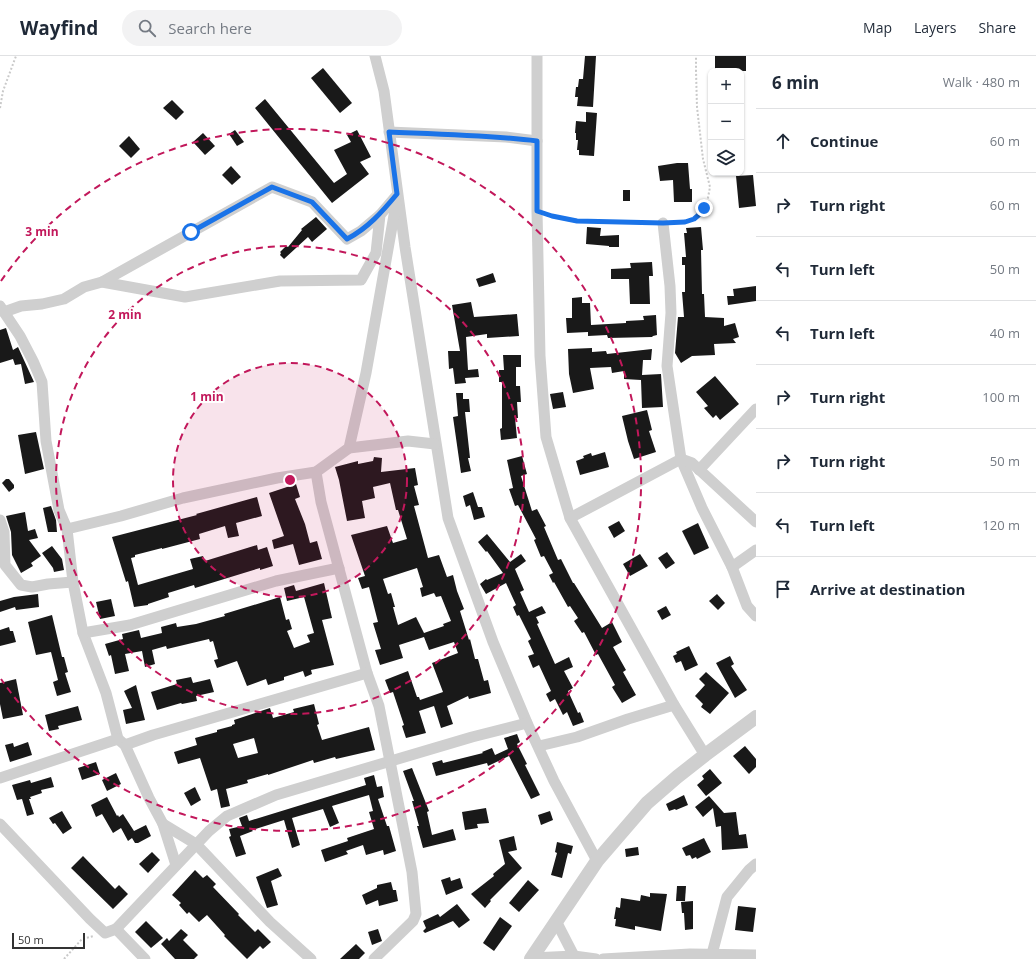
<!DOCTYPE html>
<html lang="en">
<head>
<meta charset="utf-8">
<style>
  :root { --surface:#fff; --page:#f2f2f3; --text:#1f2937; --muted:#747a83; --line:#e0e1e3 }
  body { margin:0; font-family:"Open Sans",sans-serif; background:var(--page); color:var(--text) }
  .controls { position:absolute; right:12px; top:12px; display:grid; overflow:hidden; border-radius:8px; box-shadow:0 1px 3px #0004 }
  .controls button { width:36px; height:36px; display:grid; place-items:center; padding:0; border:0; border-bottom:1px solid var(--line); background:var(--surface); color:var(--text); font:20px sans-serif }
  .scale { position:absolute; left:12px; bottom:10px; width:73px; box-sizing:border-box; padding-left:4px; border:2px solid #323232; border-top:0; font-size:11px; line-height:14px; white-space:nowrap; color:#323232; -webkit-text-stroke:3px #fff; paint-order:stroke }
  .stop { position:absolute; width:12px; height:12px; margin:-9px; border:3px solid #1a73e8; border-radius:50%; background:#fff }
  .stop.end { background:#1a73e8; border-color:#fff; box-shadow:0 1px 4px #0008 }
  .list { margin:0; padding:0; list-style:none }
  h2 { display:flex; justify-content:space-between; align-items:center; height:52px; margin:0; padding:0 16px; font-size:17px }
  h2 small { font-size:13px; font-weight:400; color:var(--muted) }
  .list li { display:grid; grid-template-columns:26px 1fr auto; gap:12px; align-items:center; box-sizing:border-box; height:64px; padding:0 16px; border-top:1px solid var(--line) }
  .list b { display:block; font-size:15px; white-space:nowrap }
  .list em { font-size:13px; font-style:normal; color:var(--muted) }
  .icon { flex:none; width:22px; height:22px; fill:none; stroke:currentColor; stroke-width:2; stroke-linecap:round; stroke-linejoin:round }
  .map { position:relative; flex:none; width:756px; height:903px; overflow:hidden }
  header { display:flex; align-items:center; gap:24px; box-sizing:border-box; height:56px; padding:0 20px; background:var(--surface); border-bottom:1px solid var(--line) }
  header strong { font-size:19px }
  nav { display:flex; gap:22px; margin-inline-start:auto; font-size:14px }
  .search { width:280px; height:36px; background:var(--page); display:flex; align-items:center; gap:10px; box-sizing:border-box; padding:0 14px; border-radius:22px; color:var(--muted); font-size:15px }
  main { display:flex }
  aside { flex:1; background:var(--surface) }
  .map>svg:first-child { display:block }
  .building { fill:#191919; fill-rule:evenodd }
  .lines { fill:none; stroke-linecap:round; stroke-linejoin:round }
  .path { stroke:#c9c9c9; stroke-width:2; stroke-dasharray:2 2; stroke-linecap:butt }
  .minor { stroke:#cfcfcf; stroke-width:11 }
  .tertiary { stroke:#cfcfcf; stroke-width:14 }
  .route { stroke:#1a73e8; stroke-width:5 }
  .ring { fill:none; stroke:#c2185b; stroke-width:2; stroke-dasharray:7 5 }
  .centre { fill:#c2185b; stroke:#fff; stroke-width:2 }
  .ring-label { font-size:12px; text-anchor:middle; font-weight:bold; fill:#c2185b; stroke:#fff; stroke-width:4; stroke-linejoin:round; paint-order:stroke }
</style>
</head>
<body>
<header>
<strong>Wayfind</strong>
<div class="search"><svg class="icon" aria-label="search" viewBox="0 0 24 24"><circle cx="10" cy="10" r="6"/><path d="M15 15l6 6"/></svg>Search here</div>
<nav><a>Map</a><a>Layers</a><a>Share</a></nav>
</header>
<main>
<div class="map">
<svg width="756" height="903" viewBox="0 0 756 903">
  <rect width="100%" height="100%" fill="#fff"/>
  <g class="building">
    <path d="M585,0H596L593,51L577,50L578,41H575L576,31H578L579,23H583Z"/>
    <rect x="715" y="0" width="31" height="15"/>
    <path d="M323,12L352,47L340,57L311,22Z"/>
    <path d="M265,43L334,127L347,118L334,94L351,86L347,79L357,74L371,101L360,106L369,118L332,147L255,52Z"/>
    <path d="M172,44L184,56L176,64L163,52Z"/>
    <path d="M586,56L597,57L594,100L579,99V94H577L578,84H576V77H575L576,65L586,66Z"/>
    <path d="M235,74L244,86L237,90L229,78Z"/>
    <path d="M203,77L215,90L205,99L193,86Z"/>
    <path d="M129,80L140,93L131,102L119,90Z"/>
    <path d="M677,107H688L690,133H692V146H674L673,124L660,125L658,110Z"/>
    <path d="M231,110L241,121L232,129L222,119Z"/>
    <path d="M753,119L756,150L739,152L736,120Z"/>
    <rect x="623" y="134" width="7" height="11"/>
    <path d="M316,161L327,173L312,186L308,181L284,203L280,199L281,197L280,196L286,190L288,191L302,174L301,173Z"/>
    <path d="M587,171L601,172L600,180L619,179V191H609V190L586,188Z"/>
    <path d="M701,171L703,194H701L702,238H704L705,261L724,262V270L735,267L739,281L733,283L736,287L714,288L715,299L692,300L681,307L675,297L678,261H684L682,236H685V209H682V201H686L684,177H687L686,172Z"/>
    <path d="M652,206L653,220H649L650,248H630L629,223H611V213L631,212L630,207Z"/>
    <path d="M493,217L496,226L479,231L476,223Z"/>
    <path d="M756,230V245L728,249L727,240H734L733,233Z"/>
    <path d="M582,241V247H590L591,269L626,267V265L644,264L643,260L656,259L657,279L653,280L652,281L608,282L607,279L588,280V276L567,277L566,262H572V242Z"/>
    <path d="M471,246L474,261L517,258L519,280L487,282V278L466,281L468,314L478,313L479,321L465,322L466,327L455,328L453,312L449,313L448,295H460L452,249Z"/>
    <path d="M6,272L13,294L18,291L34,326L25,328L21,308L15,309L13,303L0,307V274Z"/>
    <path d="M592,292V296L606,295L607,298L652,293L651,304H643L642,319L661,318L663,351L642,352L641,324L624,323V315L612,317L611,311L590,312L594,333L573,337L569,318L568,293Z"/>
    <path d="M503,299H521V311H516V330H520L521,346H517L518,362H515L517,382L501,384L500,373L502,372V326H499V314H504Z"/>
    <path d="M715,320L739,348L720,364L716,359L713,362L704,352L708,350L696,336Z"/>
    <path d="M563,336L566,351L553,353L550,338Z"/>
    <path d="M456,337H463V343H469L470,356H465L470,402H468L471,415L461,417L453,361L458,360Z"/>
    <path d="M647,354L652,374L649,375L656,396L634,403L628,385L622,360Z"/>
    <path d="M36,376L44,413L25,418L18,379Z"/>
    <path d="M605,396L609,411L580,419L576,405L584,402L583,400L591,397L592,400Z"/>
    <path d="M522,400L527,418L521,420L532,455L537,453L546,470L544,471L558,504L561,503L573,527H574L602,572L612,566L622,586L613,591L626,614L623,616L636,639L622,647L612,631L615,629L598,598L596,599L584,576L582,577L574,565L578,562L570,550L568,551L554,526L553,527L549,519L553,517L544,500L541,501L534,484L536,483L518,449L515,450L509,433L513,432L507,404Z"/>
    <path d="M374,401L382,402L381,416L415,412L418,429L414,430L419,449L414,450L428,502L439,499L447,521L453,519L457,535L464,553L460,555L469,584L470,583L475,603H478L484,625L488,624L491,637L469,643L468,640L447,650L453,668L441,672L434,650L419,655L426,677L406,682L402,670L404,669L393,636L390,637L385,624L408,615L417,641H419L420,644L443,636L432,607L458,597L454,586L429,594L424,581L399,589L403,602L380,609L375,594L381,593L373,567L378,566L369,531L362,533L358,522L365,520L351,479L387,470L393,487L407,483L398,454H396L390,427L373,431L375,442L362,445L365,462L347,465L339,424L335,411L358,405V408L373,405ZM417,512L423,531L420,532L422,541L434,537L436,541L441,540L451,565L443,568L444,570L424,577L416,561L398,569L393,551H395L391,537L388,538L383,523Z"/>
    <path d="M6,423H9L14,429V432L9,436L2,427Z"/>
    <path d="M296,428L300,441L295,443L305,468L310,487L317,485L322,503L299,509L293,488L274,493L272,484L284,480L269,437Z"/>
    <path d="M473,436L478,451H482L485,461L474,464L470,449L466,451L463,440Z"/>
    <path d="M257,441L262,460L236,467L239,480L228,482L225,470L199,478L200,483L162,493V492L135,499V501L131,502L138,529L193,513L190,503L203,500L205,505L257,489L258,494L267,491L273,510L260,514V512L195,532L194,529L168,537L169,541L148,548V549L134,551L128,525L126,526L112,481L197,459L196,458Z"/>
    <path d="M51,450L56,464L57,476H48L43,452Z"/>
    <path d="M25,456L28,475L35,473L38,482L29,484L41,500L31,507L33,510L21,517L12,499L11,476L6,460Z"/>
    <path d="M619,465L625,475L614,482L608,471Z"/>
    <path d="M698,467L709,492L694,499L682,475Z"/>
    <path d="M487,478L510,506L521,498L526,505L515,513L524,534L520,536L529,556L542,550L546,557L536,561L539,567L537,568L555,608L569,601L573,611L564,615L573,632L568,635L578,657L580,656L584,666L573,670L567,656L563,659L555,643L550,646L546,638L551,635L539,609L533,612L528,600L534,598L528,585L531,583L519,559L517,560L513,551L516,549L506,527L486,538L480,528L486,523L487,524L503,517L487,495L486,496L478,486Z"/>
    <path d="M52,490L62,503L64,514L54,516L53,512L42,497Z"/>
    <path d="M667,496L675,507L666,513L658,502Z"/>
    <path d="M640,498L648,510L630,520L623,508Z"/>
    <path d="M324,527L332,562L322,564L334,609L311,614L312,618L305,621L303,615L284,621V624L268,629L266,623L247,630L237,605L217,612L214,604L218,603L213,585L210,586L209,583L167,593L166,590L152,594L155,608L145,611L142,595L125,598L129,615L115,618L111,599L109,600L105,588L123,583L122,578L139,574L141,582L162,577L161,571L176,567L177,571L196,568L225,560L224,558L280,541L286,564L289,563L292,573L287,575L294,592L310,586L307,579L314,577L304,541L287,545L284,532L294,529L296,535Z"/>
    <path d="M38,538L39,551L16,554L15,551L0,556V545L14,541Z"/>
    <path d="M717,538L725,547L718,554L709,545Z"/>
    <path d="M111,543L115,560L100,563L96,546Z"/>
    <path d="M666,550L671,559L662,564L657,555Z"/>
    <path d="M52,559L62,601H64L68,616L65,617L71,636L57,640L53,626L58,624L51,596L36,599L28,566Z"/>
    <path d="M9,571L10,575H13L16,586L0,590V574Z"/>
    <path d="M689,590L698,609L685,615L681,605L676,607L673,600L677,598L676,596Z"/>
    <path d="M730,600L734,608L731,610L747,634L735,642L716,607Z"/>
    <path d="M706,616L729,637L710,658L701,651L703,648L695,640L705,629L699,623Z"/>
    <path d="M191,621L193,627L210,623L214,636L196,640L197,645L182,648L181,647L157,654L151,636L177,628L176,624Z"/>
    <path d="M16,623L23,659L3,663L0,648V627Z"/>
    <path d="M136,629L145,664L126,668L123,654L132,652L124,635Z"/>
    <path d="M314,648L319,668L317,669L322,684L369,671L375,694L336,703L335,701L314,707L313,704L268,719V718L247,724L248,727L226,733L230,750L221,752L217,733L211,735L200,702L178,708L174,696L197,689L195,682L217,676V674L232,670V669L235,668L234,664L270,652L273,662L294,656L293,653ZM254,682L258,697L238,702L233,688Z"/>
    <path d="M78,650L82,664L58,670L59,673L49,675L45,659Z"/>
    <path d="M517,678L520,686L517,688L527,708L525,709L540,739L531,743L509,700L488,710L487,707L436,720L432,707L442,704L443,707L483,697L482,696L492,692L495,699L508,693L504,682Z"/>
    <path d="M28,686L32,699L10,706L5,689L13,687L14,691Z"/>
    <path d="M745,690L756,703V711L749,718L733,700Z"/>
    <path d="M96,706L100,718L82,724L78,712Z"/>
    <path d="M412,712L429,755L427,756L432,779L453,773L456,784L423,792L417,770H419L412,745H414L403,715Z"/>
    <path d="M710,713L722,727L706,740L697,729L704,723L702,720Z"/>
    <path d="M116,717L121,728L107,735L102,724Z"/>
    <path d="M374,719L377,731L382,730L384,741L378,743L387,770H389L396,795L384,799L383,794L366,799L363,789L346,795L348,798L325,806L321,794L348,785L347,782L374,773L369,756L373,755L369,739L332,750L339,767L330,771L323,753L292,762L300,789L292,792L284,764L252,774L253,775L240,780L246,798L236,801L229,781L231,780L229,773L242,770L239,762L247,759L249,765L366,729L364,722Z"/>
    <path d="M51,721L54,731L41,734L42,737L30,741L31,743H29L34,758L27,760L22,743L17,744L12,729L30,724L31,727Z"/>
    <path d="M195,731L201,744L191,750L184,737Z"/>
    <path d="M684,739L688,749L676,754L675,753L669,755L666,748Z"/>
    <path d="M709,740L724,757L736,756L739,779L746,778L748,792L722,794L721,770L716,771L713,752L703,761L695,751Z"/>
    <path d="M107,741L117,760L118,759L119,761L123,758L134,775L146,769L151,780L138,787H135L132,782L128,785L121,772L113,777L102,758L96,761L91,749Z"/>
    <path d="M486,752L489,767L477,768L478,772L465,774L462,756Z"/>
    <path d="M62,755L72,772L63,778L55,767L53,768L49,762Z"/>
    <path d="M550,755L553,764L541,769L538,759Z"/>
    <path d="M514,780L517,794L508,796L522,812L490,844L491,845L485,852L471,838L494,820L493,818L505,808L499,784Z"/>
    <path d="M704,782L711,796L697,803L696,801L692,803L690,799L686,800L682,792Z"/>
    <path d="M557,786L573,790L571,798L568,797L562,822L551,819L557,797L555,796Z"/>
    <path d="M638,791L639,799L626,801L625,793Z"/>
    <path d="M152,796L160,804L148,817L139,808Z"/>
    <path d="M83,800L115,833L119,829L128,838L113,853L71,812Z"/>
    <path d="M278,812L282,820L271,825L278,849L267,852L256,821Z"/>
    <path d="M195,814L203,822L207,819L216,828L213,831L239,858L238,859L255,876L258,873L271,886L263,893L260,890L247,903L224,880L225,879L207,859L199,866L189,856L187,858L179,849L181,847L172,839Z"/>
    <path d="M450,821L451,825L460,822L463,832L446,839L441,824Z"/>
    <path d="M528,824L539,834L519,856L509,847Z"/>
    <path d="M391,826L393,834H396L398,845L379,850L378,844L366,849L362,839L377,832V829Z"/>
    <path d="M677,830H686L685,845H676Z"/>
    <path d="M650,837L667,838L661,875L635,870V874L615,870L616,863H614L616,851L620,852L621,842L640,845L641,839L650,841Z"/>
    <path d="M693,845V873L685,874L684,857H682L681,846Z"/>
    <path d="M457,848L470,864L459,872L453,865L425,877L423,875L426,872L423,865L438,858L440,861Z"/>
    <path d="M738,850L756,852L753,876L735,874Z"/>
    <path d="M500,861L512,870L494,895L483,887Z"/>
    <path d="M146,865L163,882L151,892L135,876Z"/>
    <path d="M181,873L188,879L183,884L198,899L194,903H175L161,888L167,882L169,885Z"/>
    <path d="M378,873L382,885L372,889L368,876Z"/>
    <path d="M356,888L365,897L359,903H340Z"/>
  </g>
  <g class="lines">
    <g class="path">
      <path d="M0,52L3,35L16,0"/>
      <path d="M547,159L577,165L654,167"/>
      <path d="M672,166H685L694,163L701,157L707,147L710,131L703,103L697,51L696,14V0"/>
      <path d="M64,903L82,883L94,880"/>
    </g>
    <g class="minor">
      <path d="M375,0L384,35L405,191L448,462L493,586L527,667L554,725L597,805"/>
      <path d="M537,0V155L540,300L546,381L570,462L674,649L705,699"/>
      <path d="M389,76L506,81L537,85"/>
      <path d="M663,167L670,230L671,257L667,310L681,403L702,452L732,511L756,494"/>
      <path d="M102,226L272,131L312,146L347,183L361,175L380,159"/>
      <path d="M0,250L20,280L33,305L42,326L46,385L59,454L67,473L73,526L83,577L106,637L118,683L125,689L149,742L163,768L196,788L270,866L311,903"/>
      <path d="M4,256L21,250L42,248L64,243L84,231L102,226L185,241L280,225L361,224L376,197L380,159L397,139"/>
      <path d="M349,392L408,385L435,388"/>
      <path d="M699,414L756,353"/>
      <path d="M316,416L321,446L367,617L379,650L412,816L416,858L413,865L374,903"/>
      <path d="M570,462L681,403L692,407L756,466"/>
      <path d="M0,464L4,476L5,509L21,529L32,531L48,528L73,526"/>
      <path d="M67,473L121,460L183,442L277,422L316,416L349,392L366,317L396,148"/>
      <path d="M732,511L747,550L756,560"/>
      <path d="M83,577L130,569L276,525L339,512"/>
      <path d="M125,689L153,679L367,617"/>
      <path d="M539,690L577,681L628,663L674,649"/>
      <path d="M0,722L118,683"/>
      <path d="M0,768L90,863L105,877L116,873L145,903"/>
      <path d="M163,768L176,809"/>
      <path d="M556,865L574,900"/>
      <path d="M116,873L209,775L227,760L276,739L472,681L527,667"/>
      <path d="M712,898L727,841L749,814L756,808"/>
      <path d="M532,902L574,900L596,903"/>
      <path d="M603,903L690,898L756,899"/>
    </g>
    <path class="tertiary" d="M531,903L597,805L647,747L677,721L705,699L756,661"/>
  </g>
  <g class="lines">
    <path class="route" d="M191,176L272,131L312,146L347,183C368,172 382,156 397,138L389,76C439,78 488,79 537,85V155L552,160L577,165L663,167L685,166L694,163L701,157L704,152"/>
  </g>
  <circle cx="290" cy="424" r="117" fill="#c2185b" fill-opacity=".12"/>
  <g class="ring">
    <circle cx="290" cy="424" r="117"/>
    <circle cx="290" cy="424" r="234"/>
    <path d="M1 225A351 351 0 1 1 1 623"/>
  </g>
  <circle cx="290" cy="424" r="6" class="centre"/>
  <g class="ring-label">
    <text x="42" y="180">3 min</text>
    <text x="125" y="263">2 min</text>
    <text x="207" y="345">1 min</text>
  </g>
</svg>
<div class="controls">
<button>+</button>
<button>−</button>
<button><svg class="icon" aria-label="layers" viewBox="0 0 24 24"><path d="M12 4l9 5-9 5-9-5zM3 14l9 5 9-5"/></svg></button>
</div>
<div class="scale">50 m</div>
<div class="stop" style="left:191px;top:176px"></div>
<div class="stop end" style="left:704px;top:152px"></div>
</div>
<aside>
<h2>6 min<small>Walk · 480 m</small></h2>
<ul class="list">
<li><svg class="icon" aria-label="ahead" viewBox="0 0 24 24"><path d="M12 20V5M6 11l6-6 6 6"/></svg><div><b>Continue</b></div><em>60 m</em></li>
<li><svg class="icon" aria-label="right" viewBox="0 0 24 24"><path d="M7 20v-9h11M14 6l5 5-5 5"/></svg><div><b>Turn right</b></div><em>60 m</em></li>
<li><svg class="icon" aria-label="left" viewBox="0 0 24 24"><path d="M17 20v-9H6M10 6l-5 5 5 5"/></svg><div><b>Turn left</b></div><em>50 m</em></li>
<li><svg class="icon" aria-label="left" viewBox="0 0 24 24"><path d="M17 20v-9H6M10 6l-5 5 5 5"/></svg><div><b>Turn left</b></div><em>40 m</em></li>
<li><svg class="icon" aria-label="right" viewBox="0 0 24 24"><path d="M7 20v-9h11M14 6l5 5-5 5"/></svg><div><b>Turn right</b></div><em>100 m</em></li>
<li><svg class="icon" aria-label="right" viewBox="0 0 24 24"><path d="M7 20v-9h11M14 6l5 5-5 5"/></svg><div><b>Turn right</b></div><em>50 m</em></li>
<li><svg class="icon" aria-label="left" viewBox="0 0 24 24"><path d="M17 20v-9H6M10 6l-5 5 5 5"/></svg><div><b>Turn left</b></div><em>120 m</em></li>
<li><svg class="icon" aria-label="arrive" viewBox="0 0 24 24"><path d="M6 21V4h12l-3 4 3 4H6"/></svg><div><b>Arrive at destination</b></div></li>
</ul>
</aside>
</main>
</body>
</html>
